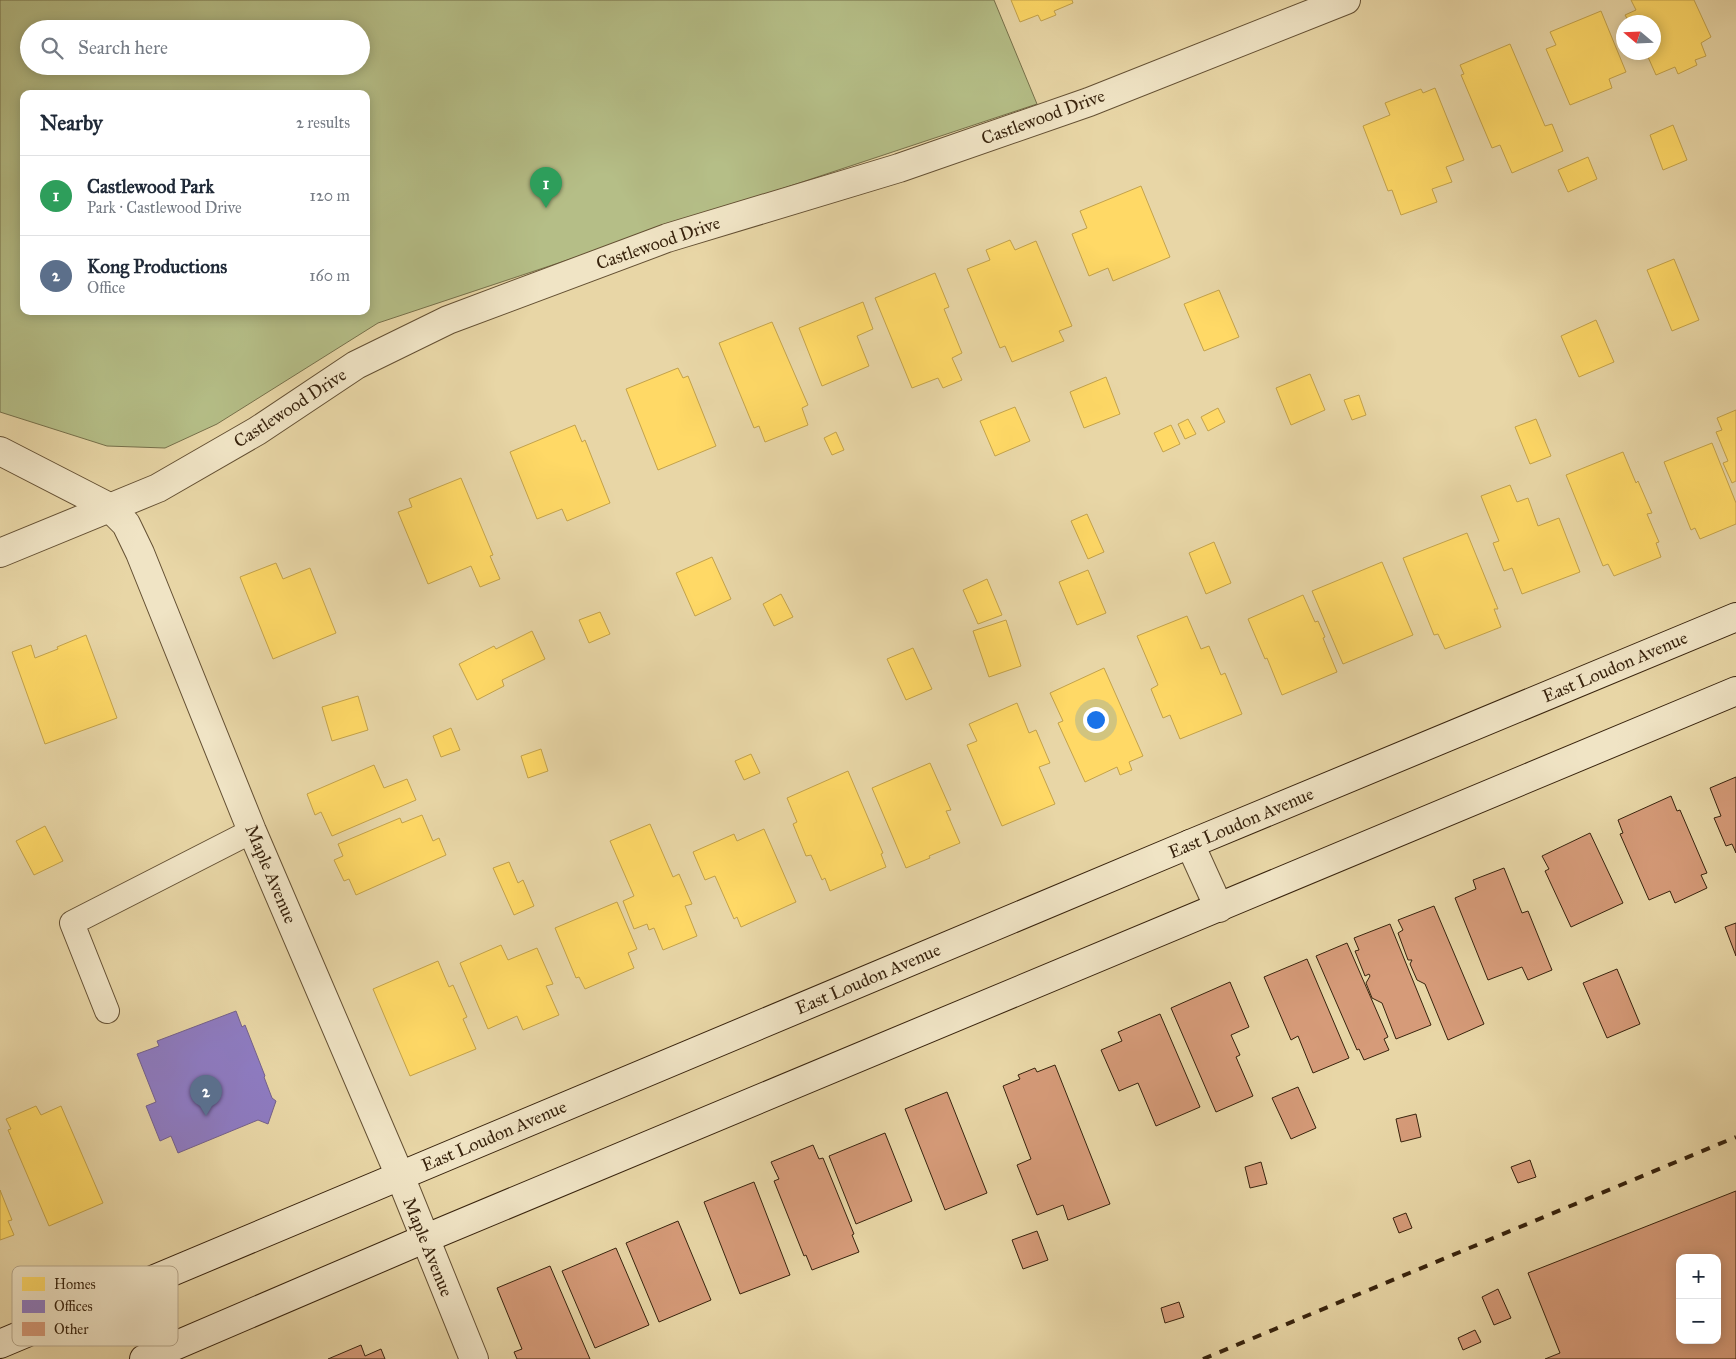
<!DOCTYPE html>
<html lang="en">
<head>
<meta charset="utf-8">
<style>
  :root { --surface:#fff; --page:#f6f6f7; --text:#1f2937; --muted:#747a83; --line:#e0e1e3; --accent:#8f2418 }
  body { margin:0; font-family:"IM FELL Great Primer",serif; background:var(--page); color:var(--text) }
  .controls { position:absolute; right:15px; bottom:15px; display:grid; overflow:hidden; border-radius:10px; box-shadow:0 2px 12px #0003 }
  .controls button { width:45px; height:45px; display:grid; place-items:center; padding:0; border:0; border-bottom:1px solid var(--line); background:var(--surface); color:var(--text); font:25px sans-serif }
  .compass { position:absolute; left:1616px; top:15px; width:45px; height:45px; border-radius:50%; background:var(--surface); box-shadow:0 2px 12px #0003; rotate:289deg }
  .you { position:absolute; left:1095px; top:719px; width:18px; height:18px; margin:-12px; border:4px solid #fff; border-radius:50%; background:#1a73e8; box-shadow:0 0 0 8px #1a73e833 }
  .badge { display:grid; place-items:center; width:32px; height:32px; border-radius:50%; background:var(--accent); color:#fff; font-size:16px; font-weight:700 }
  .pin { position:absolute; translate:-50% -41px; filter:drop-shadow(0 1px 2px #0008) }
  .pin::after { content:''; position:absolute; top:26px; width:18px; height:15px; background:inherit; clip-path:polygon(0 0,100% 0,50% 100%) }
  .list { margin:0; padding:0; list-style:none }
  h2 { display:flex; justify-content:space-between; align-items:center; height:65px; margin:0; padding:0 20px; font-size:21px }
  h2 small { font-size:16px; font-weight:400; color:var(--muted) }
  .list li { display:grid; grid-template-columns:32px 1fr auto; gap:15px; align-items:center; box-sizing:border-box; height:80px; padding:0 20px; border-top:1px solid var(--line) }
  .list b { display:block; font-size:19px; white-space:nowrap }
  .list p { margin:0; font-size:16px; white-space:nowrap; color:var(--muted) }
  .list em { font-size:16px; font-style:normal; color:var(--muted) }
  .icon { flex:none; width:28px; height:28px; fill:none; stroke:currentColor; stroke-width:2; stroke-linecap:round; stroke-linejoin:round }
  .map { position:relative; flex:none; width:1736px; height:1359px; overflow:hidden }
  .search { position:absolute; background:var(--surface); box-shadow:0 2px 12px #0003; left:20px; top:20px; width:350px; height:55px; display:flex; align-items:center; gap:12px; box-sizing:border-box; padding:0 18px; border-radius:28px; color:var(--muted); font-size:19px }
  .panel { position:absolute; background:var(--surface); box-shadow:0 2px 12px #0003; left:20px; top:90px; width:350px; height:225px; border-radius:10px }
  .map>svg:first-child { display:block }
  .green { fill:#b5be87; stroke:#76704a; fill-rule:evenodd }
  .homes { fill:#ffd966; stroke:#c3a24b }
  .offices { fill:#8e7cc3; stroke:#74618c }
  .building { fill:#d69b79; stroke:#38230d; fill-rule:evenodd }
  .lines { fill:none; stroke-linecap:round; stroke-linejoin:round }
  .lane-casing { stroke:#645033; stroke-width:26 }
  .street-casing { stroke:#645033; stroke-width:30 }
  .secondary-casing { stroke:#38230d; stroke-width:30 }
  .lane { stroke:#f0e4c5; stroke-width:24 }
  .street { stroke:#f0e4c5; stroke-width:28 }
  .secondary { stroke:#f0e4c5; stroke-width:28 }
  .rail { stroke:#38230d; stroke-width:4; stroke-dasharray:9 9; stroke-linecap:butt }
  .labels { text-anchor:middle; dominant-baseline:central; stroke-width:5; stroke-linejoin:round; paint-order:stroke }
  .street-label { font-size:18px; fill:#38230d; stroke:#f0e4c5 }
  .key { fill:#f0e4c5; stroke:#b9aa8e; stroke-width:1 }
  .key-label { font-size:14px; fill:#38230d }
</style>
</head>
<body>
<div class="map">
<svg width="1736" height="1359" viewBox="0 0 1736 1359">
  <rect width="100%" height="100%" fill="#e8d6a6"/>
  <filter id="stains"><feTurbulence type="fractalNoise" baseFrequency=".004" numOctaves="4"/><feColorMatrix values="0 0 0 0 .2 0 0 0 0 .09 0 0 0 0 .02 0 0 0 .5 -.17"/></filter>
  <radialGradient id="worn" r=".72"><stop offset=".6" stop-color="#630" stop-opacity="0"/><stop offset="1" stop-color="#630" stop-opacity=".3"/></radialGradient>
  <path class="green" d="M0,0H994L1037,104L378,323L217,424L165,448L107,446L0,412ZM29,29H361V66H29ZM24,94H366V311H24Z"/>
  <g class="homes">
    <path d="M1011,0H1072L1073,3L1054,11L1056,15L1041,21L1038,15L1020,22Z"/>
    <path d="M1631,0H1694L1711,37L1701,43L1706,56L1695,60L1697,65L1678,74L1675,67L1656,75L1648,57L1645,58L1643,52H1654V22H1629L1625,15L1636,10Z"/>
    <path d="M1601,11L1626,72L1609,79L1612,88L1570,105L1546,49L1556,45L1550,32Z"/>
    <path d="M1510,44L1545,126L1552,124L1563,151L1512,173L1500,145L1492,148L1461,75L1464,74L1460,65Z"/>
    <path d="M1435,88L1464,160L1446,167L1452,182L1432,189L1437,202L1401,215L1392,190L1388,191L1363,126L1390,115L1385,103L1421,89L1423,93Z"/>
    <path d="M1673,125L1687,160L1663,170L1650,135Z"/>
    <path d="M1588,157L1597,179L1568,192L1558,170Z"/>
    <path d="M1141,186L1170,257L1113,281L1108,268L1089,276L1072,234L1087,228L1080,211Z"/>
    <path d="M1010,240L1015,250L1036,241L1072,326L1059,331L1064,341L1012,362L1005,346L1000,348L967,269L990,260L986,250Z"/>
    <path d="M1674,259L1699,320L1672,331L1647,270Z"/>
    <path d="M935,273L949,307L944,309L962,353L952,358L962,380L943,388L938,378L912,388L875,298Z"/>
    <path d="M1219,290L1239,337L1204,351L1184,304Z"/>
    <path d="M863,302L873,329L857,336L869,366L822,386L799,328Z"/>
    <path d="M1596,320L1614,362L1579,377L1561,336Z"/>
    <path d="M772,322L808,405L802,408L808,425L765,442L759,426L754,428L719,343Z"/>
    <path d="M678,368L683,378L688,376L716,446L658,470L626,389Z"/>
    <path d="M1310,374L1325,410L1291,425L1276,388Z"/>
    <path d="M1106,377L1120,414L1084,428L1070,392Z"/>
    <path d="M1359,395L1366,415L1352,420L1344,400Z"/>
    <path d="M1015,407L1030,441L995,456L980,421Z"/>
    <path d="M1218,408L1225,422L1208,431L1201,417Z"/>
    <path d="M1736,410V481L1732,483L1723,463L1728,461L1716,432L1722,430L1717,418Z"/>
    <path d="M1188,419L1196,434L1185,439L1178,424Z"/>
    <path d="M1536,419L1551,456L1530,464L1515,427Z"/>
    <path d="M575,425L582,442L585,440L610,503L567,521L562,509L537,519L510,452Z"/>
    <path d="M1171,425L1180,444L1163,452L1154,433Z"/>
    <path d="M836,432L844,450L832,455L824,438Z"/>
    <path d="M1712,443L1736,503V524L1700,539L1695,528L1691,530L1664,462Z"/>
    <path d="M1623,452L1636,483L1638,481L1652,513L1647,514L1659,542L1656,543L1661,557L1614,576L1608,564L1603,566L1566,475Z"/>
    <path d="M461,478L493,555L490,556L500,579L480,587L471,566L428,584L398,512L412,507L409,499Z"/>
    <path d="M1510,485L1517,502L1528,498L1538,526L1559,518L1580,572L1522,594L1512,568L1504,571L1493,543L1499,541L1481,496Z"/>
    <path d="M1087,514L1104,552L1088,559L1071,521Z"/>
    <path d="M1467,533L1498,609H1494L1501,627L1445,649L1438,634L1434,635L1403,558Z"/>
    <path d="M1214,542L1231,583L1206,594L1189,553Z"/>
    <path d="M712,557L731,599L695,616L676,573Z"/>
    <path d="M1382,562L1413,635L1343,664L1312,591Z"/>
    <path d="M276,563L283,579L310,568L336,633L273,659L240,577Z"/>
    <path d="M1088,570L1106,613L1077,625L1059,582Z"/>
    <path d="M987,579L1002,615L978,624L963,590Z"/>
    <path d="M781,594L793,617L774,626L763,604Z"/>
    <path d="M1303,595L1315,622L1318,621L1325,637L1323,638L1337,672L1282,695L1267,658L1265,659L1248,619Z"/>
    <path d="M600,612L610,634L589,643L579,620Z"/>
    <path d="M1187,616L1201,649L1209,646L1221,675L1225,673L1242,714L1180,739L1170,715L1163,718L1151,689L1158,685L1137,636Z"/>
    <path d="M1006,620L1021,666L989,677L973,631Z"/>
    <path d="M532,631L545,659L502,680L504,686L477,700L459,664L494,646L496,649Z"/>
    <path d="M86,635L117,718L45,744L12,652L31,645L35,658L58,649L57,647Z"/>
    <path d="M913,648L932,689L906,700L887,659Z"/>
    <path d="M1104,668L1143,756L1129,762L1132,770L1120,775L1117,767L1085,782L1058,723L1063,721L1050,693Z"/>
    <path d="M358,696L368,730L332,741L322,707Z"/>
    <path d="M1017,703L1029,733L1036,730L1050,763L1039,767L1055,804L1002,826L967,745L977,741L969,724Z"/>
    <path d="M451,728L460,750L441,757L433,736Z"/>
    <path d="M541,749L548,771L528,778L521,756Z"/>
    <path d="M751,754L760,773L744,780L735,761Z"/>
    <path d="M930,763L951,810L946,811L960,843L929,856L930,858L906,868L872,788Z"/>
    <path d="M374,765L384,788L407,779L416,800L332,836L321,812L315,815L307,794Z"/>
    <path d="M848,771L883,853L881,854L886,867L830,891L825,878L822,880L811,855L806,856L793,824L797,822L787,798Z"/>
    <path d="M422,815L433,841L439,838L446,855L356,895L349,879L344,881L334,860L343,856L338,844L400,818L402,823Z"/>
    <path d="M650,824L673,877L679,874L692,904L685,906L697,936L663,950L654,928L649,930L647,924L634,929L623,901L634,896L610,841Z"/>
    <path d="M45,826L63,861L34,875L16,841Z"/>
    <path d="M764,829L796,902L741,927L737,917L734,919L715,876L705,880L693,852L734,834L737,841Z"/>
    <path d="M509,862L518,883L523,880L534,906L514,915L493,868Z"/>
    <path d="M617,902L637,949L628,953L634,968L585,989L579,977L576,978L555,928Z"/>
    <path d="M501,945L508,960L537,948L553,984L546,986L559,1015L523,1030L517,1016L488,1029L460,963Z"/>
    <path d="M438,961L449,987L453,985L467,1017L463,1019L476,1049L410,1076L373,989Z"/>
    <path d="M36,1106L41,1115L61,1106L103,1203L49,1226L8,1130L11,1129L6,1119Z"/>
    <path d="M0,1190L12,1220L8,1221L14,1235L0,1240Z"/>
  </g>
  <path class="offices" d="M236,1011L242,1027L245,1025L265,1076L264,1077L272,1098L276,1101L268,1124L258,1120L178,1153L171,1136L160,1141L146,1106L156,1102L137,1054L159,1046L157,1041Z"/>
  <g class="building">
    <path d="M1736,777V853L1732,844L1726,846L1714,818L1721,816L1710,788Z"/>
    <path d="M1671,796L1677,811L1680,810L1707,873L1701,875L1707,888L1675,903L1670,891L1649,900L1620,834L1623,833L1618,820Z"/>
    <path d="M1590,833L1623,903L1571,927L1545,871L1549,869L1542,856Z"/>
    <path d="M1504,868L1522,913L1528,911L1552,970L1528,980L1522,967L1488,980L1455,898L1476,889L1473,880Z"/>
    <path d="M1434,906L1484,1024L1448,1040L1425,984L1417,980L1410,964L1412,960H1408L1398,933L1403,930L1398,920Z"/>
    <path d="M1736,923V956L1725,927Z"/>
    <path d="M1390,924L1431,1025L1396,1039L1382,1003L1372,998L1366,983L1370,976L1369,974L1365,976L1355,951L1359,950L1354,938Z"/>
    <path d="M1347,943L1388,1037L1384,1039L1389,1050L1364,1060L1359,1049L1357,1050L1316,956Z"/>
    <path d="M1307,959L1349,1058L1313,1073L1298,1036L1291,1040L1264,977Z"/>
    <path d="M1617,969L1640,1024L1607,1038L1583,983Z"/>
    <path d="M1230,982L1249,1027L1231,1035L1240,1055L1236,1057L1253,1096L1216,1112L1171,1008Z"/>
    <path d="M1160,1014L1200,1107L1156,1126L1138,1083L1119,1091L1101,1050L1122,1041L1118,1032Z"/>
    <path d="M1055,1065L1110,1204L1068,1220L1063,1205L1037,1215L1017,1165L1031,1159L1003,1086L1020,1079L1018,1075L1035,1068L1037,1072Z"/>
    <path d="M1298,1087L1316,1128L1291,1139L1272,1098Z"/>
    <path d="M947,1092L987,1193L945,1210L905,1109Z"/>
    <path d="M1416,1114L1421,1137L1401,1142L1396,1119Z"/>
    <path d="M885,1133L912,1201L856,1224L829,1156Z"/>
    <path d="M813,1145L819,1159L823,1158L854,1234L852,1235L859,1252L812,1270L806,1255L804,1256L774,1181L779,1179L771,1162Z"/>
    <path d="M1530,1160L1536,1177L1518,1183L1511,1167Z"/>
    <path d="M1261,1162L1267,1184L1250,1188L1245,1167Z"/>
    <path d="M754,1182L790,1275L740,1294L704,1202Z"/>
    <path d="M1736,1191V1359H1545L1560,1353L1528,1273ZM1680,1258H1717V1340H1680Z"/>
    <path d="M1406,1213L1412,1228L1399,1233L1393,1218Z"/>
    <path d="M678,1221L711,1300L659,1322L626,1243Z"/>
    <path d="M1037,1231L1048,1260L1023,1269L1012,1240Z"/>
    <path d="M616,1248L649,1325L595,1348L562,1271Z"/>
    <path d="M550,1266L590,1359H517L514,1352L522,1349L497,1288Z"/>
    <path d="M1498,1289L1511,1318L1494,1325L1482,1297Z"/>
    <path d="M1179,1302L1184,1317L1165,1323L1161,1308Z"/>
    <path d="M1475,1330L1481,1342L1463,1350L1458,1338Z"/>
    <path d="M361,1345L365,1356L381,1349L385,1359H328Z"/>
  </g>
  <g class="lines">
    <defs>
      <path id="lane" d="M107,1011L72,923L252,831"/>
      <g id="street">
        <path d="M0,451L109,507L126,524L140,553L252,831L400,1176L474,1359"/>
        <path d="M0,553L158,488L257,431L356,365L448,320L667,238L899,168L1089,102L1346,0"/>
        <path d="M1190,844L1219,908"/>
      </g>
      <g id="secondary">
        <path d="M0,1344L1190,844L1736,617"/>
        <path d="M144,1359L424,1239L1736,691"/>
      </g>
    </defs>
    <use href="#lane" class="lane-casing"/>
    <use href="#street" class="street-casing"/>
    <use href="#secondary" class="secondary-casing"/>
    <use href="#lane" class="lane"/>
    <use href="#street" class="street"/>
    <use href="#secondary" class="secondary"/>
    <path class="rail" d="M1203,1359L1736,1137"/>
  </g>
  <g class="labels">
    <g class="street-label">
      <text transform="translate(1043 117) rotate(-20)">Castlewood Drive</text>
      <text transform="translate(658 243) rotate(-19)">Castlewood Drive</text>
      <text transform="translate(290 408) rotate(-33)">Castlewood Drive</text>
      <text transform="translate(1615 667) rotate(-23)">East Loudon Avenue</text>
      <text transform="translate(1241 823) rotate(-23)">East Loudon Avenue</text>
      <text transform="translate(271 874) rotate(67)">Maple Avenue</text>
      <text transform="translate(868 979) rotate(-23)">East Loudon Avenue</text>
      <text transform="translate(494 1136) rotate(-23)">East Loudon Avenue</text>
      <text transform="translate(428 1247) rotate(68)">Maple Avenue</text>
    </g>
  </g>
  <rect x="12" y="1266" width="166" height="80" rx="8" class="key"/>
  <rect x="22" y="1277" width="23" height="14" fill="#ffd966"/>
  <rect x="22" y="1300" width="23" height="13" fill="#8e7cc3"/>
  <rect x="22" y="1322" width="23" height="14" fill="#d69b79"/>
  <g class="key-label">
    <text x="54" y="1289">Homes</text>
    <text x="54" y="1311">Offices</text>
    <text x="54" y="1334">Other</text>
  </g>
  <rect width="100%" height="100%" filter="url(#stains)"/>
  <rect width="100%" height="100%" fill="url(#worn)"/>
</svg>
<div class="controls">
<button>+</button>
<button>−</button>
</div>
<svg class="compass" viewBox="-18 -18 36 36"><path d="M0-13l5 13h-10z" fill="#e53935"/><path d="M0 13l5-13h-10z" fill="#747a83"/></svg>
<div class="you"></div>
<div class="pin badge" style="left:546px;top:208px;background:#2e9e5b">1</div>
<div class="pin badge" style="left:206px;top:1116px;background:#5c6f8a">2</div>
<div class="search"><svg class="icon" aria-label="search" viewBox="0 0 24 24"><circle cx="10" cy="10" r="6"/><path d="M15 15l6 6"/></svg>Search here</div>
<section class="panel">
<h2>Nearby<small>2 results</small></h2>
<ul class="list">
<li><span class="badge" style="background:#2e9e5b">1</span><div><b>Castlewood Park</b><p>Park · Castlewood Drive</p></div><em>120 m</em></li>
<li><span class="badge" style="background:#5c6f8a">2</span><div><b>Kong Productions</b><p>Office</p></div><em>160 m</em></li>
</ul>
</section>
</div>
</body>
</html>
